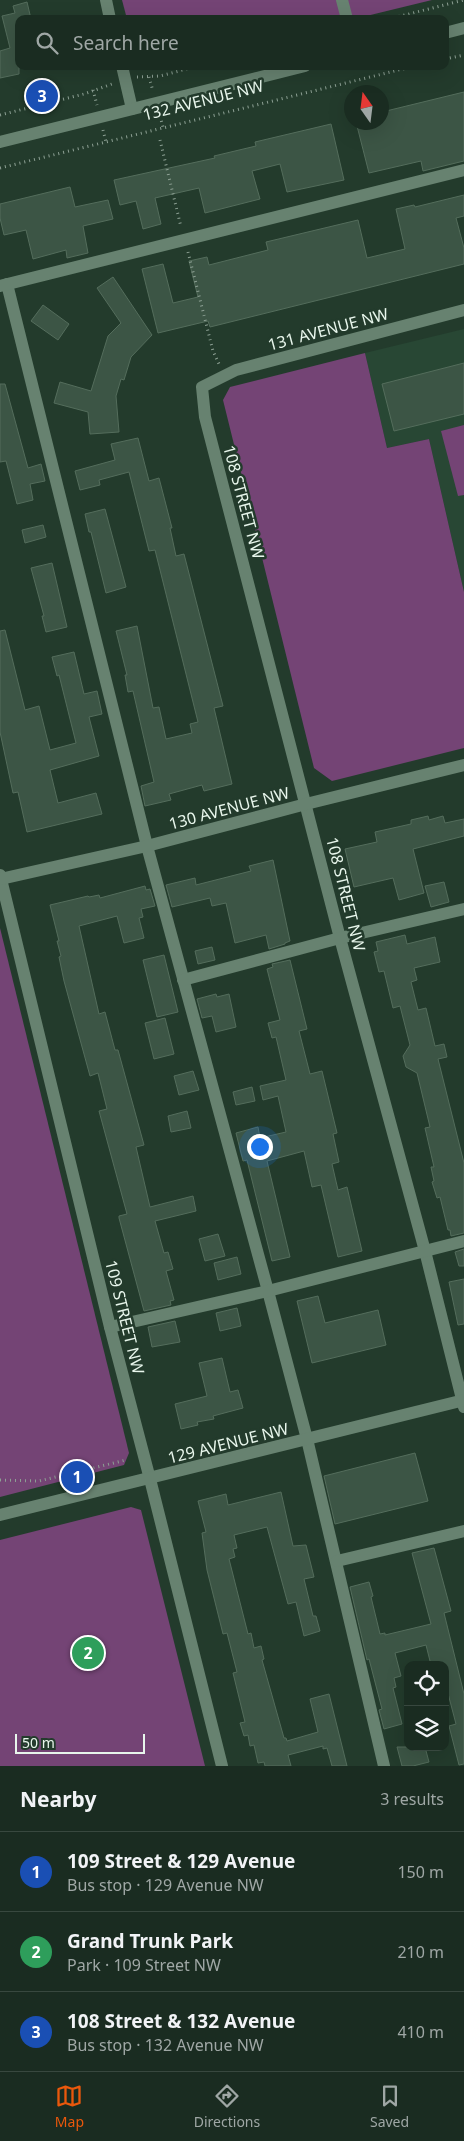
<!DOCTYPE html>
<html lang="en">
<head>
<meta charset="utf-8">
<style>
  :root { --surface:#1a2c21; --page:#27382e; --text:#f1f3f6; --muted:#9fa7a5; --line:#38483f; --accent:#ea580c }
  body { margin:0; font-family:"Noto Sans",sans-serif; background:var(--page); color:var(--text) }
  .controls { position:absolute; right:15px; bottom:15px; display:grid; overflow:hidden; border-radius:10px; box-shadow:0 5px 20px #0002 }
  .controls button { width:45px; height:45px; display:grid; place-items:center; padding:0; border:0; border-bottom:1px solid var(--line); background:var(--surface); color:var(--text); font:25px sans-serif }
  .compass { position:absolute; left:344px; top:85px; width:45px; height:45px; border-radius:50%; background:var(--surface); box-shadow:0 5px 20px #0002; rotate:346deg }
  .scale { position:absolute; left:15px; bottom:12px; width:130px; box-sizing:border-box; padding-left:5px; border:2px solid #e8f6ec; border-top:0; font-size:14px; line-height:18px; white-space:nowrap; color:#e8f6ec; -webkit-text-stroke:4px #233b2c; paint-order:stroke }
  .you { position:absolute; left:259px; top:1146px; width:18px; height:18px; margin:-12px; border:4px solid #fff; border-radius:50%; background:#1a73e8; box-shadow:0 0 0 8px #1a73e833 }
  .badge { display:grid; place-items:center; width:32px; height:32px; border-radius:50%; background:var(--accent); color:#fff; font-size:16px; font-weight:700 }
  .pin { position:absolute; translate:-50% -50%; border:2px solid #fff; box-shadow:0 1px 5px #0006 }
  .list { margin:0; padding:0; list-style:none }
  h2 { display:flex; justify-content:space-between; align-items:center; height:65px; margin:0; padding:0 20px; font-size:21px }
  h2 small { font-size:16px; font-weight:400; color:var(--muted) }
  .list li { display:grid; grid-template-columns:32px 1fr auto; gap:15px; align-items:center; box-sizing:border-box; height:80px; padding:0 20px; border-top:1px solid var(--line) }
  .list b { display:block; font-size:19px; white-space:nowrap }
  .list p { margin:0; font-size:16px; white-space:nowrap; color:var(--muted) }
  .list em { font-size:16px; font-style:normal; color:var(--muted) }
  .icon { flex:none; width:28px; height:28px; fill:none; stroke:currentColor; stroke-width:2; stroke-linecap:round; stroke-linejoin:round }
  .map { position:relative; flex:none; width:464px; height:1766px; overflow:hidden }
  .search { position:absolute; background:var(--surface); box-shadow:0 5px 20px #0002; left:15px; right:15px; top:15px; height:55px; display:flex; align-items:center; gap:12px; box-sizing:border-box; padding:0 18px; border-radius:10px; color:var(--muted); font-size:19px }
  .sheet { height:305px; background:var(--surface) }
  nav { display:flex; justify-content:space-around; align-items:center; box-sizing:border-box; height:70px; border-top:1px solid var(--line); background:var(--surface); font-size:14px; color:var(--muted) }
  nav a { display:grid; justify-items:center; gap:2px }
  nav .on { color:var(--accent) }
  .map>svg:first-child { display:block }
  .built { fill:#284734 }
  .green { fill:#744475 }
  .building { fill:#3c5545; stroke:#546d5c }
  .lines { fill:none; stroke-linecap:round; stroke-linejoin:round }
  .path { stroke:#8da094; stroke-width:3; stroke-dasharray:1 4; stroke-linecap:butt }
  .minor { stroke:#678270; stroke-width:12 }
  .labels { text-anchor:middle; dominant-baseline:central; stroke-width:5; stroke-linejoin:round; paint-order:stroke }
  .street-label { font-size:16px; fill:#e8f6ec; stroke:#233b2c }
</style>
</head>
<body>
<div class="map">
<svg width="464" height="1766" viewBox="0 0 464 1766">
  <rect width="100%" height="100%" fill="#233b2c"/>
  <path class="built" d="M464,329V592L429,439L387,448L365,353Z"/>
  <g class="green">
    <path d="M122,0H432L354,19H127Z"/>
    <path d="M365,353L387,448L429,439L464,592V748L332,781L314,768L223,400L230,387Z"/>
    <path d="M464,425V495L458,496L441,431Z"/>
    <path d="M0,928L129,1453L124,1465L0,1497Z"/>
    <path d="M131,1507L141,1510L205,1766H0V1540Z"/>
  </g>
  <g class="building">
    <path d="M27,2L31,19H19V74L0,78V51L10,48L2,16L15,13L13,6Z"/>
    <path d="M464,92V161L423,171L421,161L369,173L356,122H382V112Z"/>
    <path d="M331,124L344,180L287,192L280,164L252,171L260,199L205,213L199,188L155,198L161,224L143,229L136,201L120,205L114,180L215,158L214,156L256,146L255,142Z"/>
    <path d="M70,187L75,207L108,200L113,219L83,226L88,253L67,258L66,250L33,259L26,230L4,235L0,218V204Z"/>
    <path d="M464,195V216L456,218L464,248V264L210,327L208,321L158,333L142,269L163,264L173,303L198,297L189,261L207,257L209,265L268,250L266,242L358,220L367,258L405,249L396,209L414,205L415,207Z"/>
    <path d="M113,277L152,335L131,357L124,380L121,379L116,396L119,432L90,434L88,412L54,403L60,382L91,391L108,336L121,323L97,288Z"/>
    <path d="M43,305L69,324L58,340L31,321Z"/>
    <path d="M464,363V414L394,431L382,384Z"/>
    <path d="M0,384H5L28,468L41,464L45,481L30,484L33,500L17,504L6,461L0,462Z"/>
    <path d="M138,438L149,481L159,478L172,528H170L176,556L184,554L223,706L214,708L232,784L204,791L202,785L169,794L171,800L145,806L141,786L154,782L133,691L128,692L125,675H127L116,631L137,626L153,708L159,707L166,739L192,733L190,724L198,722L155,550L149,551L129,472L99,480L100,485L80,490L75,471L115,460L111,444Z"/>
    <path d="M105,509L126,587L106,593L91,532H89L85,514Z"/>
    <path d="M43,525L46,537L25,543L22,530Z"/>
    <path d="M52,563L67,627L46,632L42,616H44L31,568Z"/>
    <path d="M5,630L25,710L39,706L50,750L76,743L59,675L57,676L52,657L74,652L84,694L97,691L102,714L89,717L99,756L50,770L58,803L96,793L102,814L27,832L18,792L13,793L0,732V631Z"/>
    <path d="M428,816L429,820L443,816L445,823L464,819V836L413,849L424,893L399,900L393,878L354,887L345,849L377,842L375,832L411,824V820Z"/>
    <path d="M273,860L290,941L285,943V944L269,949L266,935L235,943L226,903L212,906L210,898L172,907L166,885L195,878L196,885L251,871L249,866Z"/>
    <path d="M444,882L449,902L431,907L425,886Z"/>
    <path d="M145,886L146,890L150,889L155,906L141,909L143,917L139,918L144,938L124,943L117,916L79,926L99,1014L105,1012L115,1050H118L144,1145L136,1147L150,1207L193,1196L196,1211L155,1221L164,1253L168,1252L173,1269L166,1271L174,1300L170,1301L171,1305L144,1311L119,1218V1216L127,1214L99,1111L107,1109L98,1073L90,1076L64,981L59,957L61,956L57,941H59L50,905L88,896L89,897L99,895L100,898Z"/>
    <path d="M405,935L407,944L435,937L440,962L414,968L417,980L411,982L418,1010L426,1008L435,1046L444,1044L447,1057L438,1059L464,1163V1233L451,1236L450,1230H448L440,1197L437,1198L432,1182L434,1181L431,1167H434L425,1128L430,1127L417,1073L406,1067L403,1056L410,1045L400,1006L393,1008L384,971L379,972L374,952L378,951L376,942Z"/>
    <path d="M212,947L215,960L198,964L195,951Z"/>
    <path d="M164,955L178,1012L157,1017L143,960Z"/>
    <path d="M290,960L307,1029L299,1031L310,1074L322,1071L337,1133L333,1134L339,1162L332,1164L338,1190L347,1187L362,1251L338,1257L321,1185L312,1187L304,1151L267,1161L290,1257L272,1261L247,1160L243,1161L236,1133L258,1127L260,1138L286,1132L278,1096L263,1100L260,1086L286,1080L276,1037L272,1038L268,1023L280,1020L267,969L273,967L272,964Z"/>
    <path d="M216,994L217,997L229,994L236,1027L216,1032L212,1016L202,1018L197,999Z"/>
    <path d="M165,1018L174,1054L154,1059L145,1023Z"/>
    <path d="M193,1071L199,1090L179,1095L174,1076Z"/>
    <path d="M252,1087L255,1101L236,1105L233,1092Z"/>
    <path d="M187,1111L191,1128L171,1132L168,1116Z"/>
    <path d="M218,1234L225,1256L205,1261L199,1239Z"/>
    <path d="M464,1249V1266H459L455,1252Z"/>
    <path d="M237,1257L241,1274L218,1280L214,1263Z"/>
    <path d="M464,1279V1324L458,1325L449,1282Z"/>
    <path d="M318,1296L325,1323L378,1310L386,1345L312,1363L297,1301Z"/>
    <path d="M237,1308L241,1326L220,1331L216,1313Z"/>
    <path d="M175,1321L180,1342L152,1347L148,1327Z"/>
    <path d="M222,1358L230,1392L238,1390L243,1408L213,1416L214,1419L197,1422L198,1425L181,1429L175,1404L207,1396L199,1363Z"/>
    <path d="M415,1453L428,1501L335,1524L324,1476Z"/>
    <path d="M281,1492L293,1546L306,1545L314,1577L304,1579L313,1616H316L320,1631L304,1636L296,1602L288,1604L267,1527L234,1535L237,1548L233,1549L235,1557L229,1559L248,1634L251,1633L254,1648L261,1646L264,1659L262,1660L284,1738H286L287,1741L318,1732L310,1699L329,1694L347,1766H332L327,1748L323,1749V1746L288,1755L291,1766H265L264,1762L258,1763L254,1745L250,1746L248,1735L244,1736L240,1723L245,1722L233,1673L237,1672L227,1633L223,1634L207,1570L202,1533L206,1532L198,1501L226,1494L228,1505Z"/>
    <path d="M434,1548L451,1611L444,1613L464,1694V1764L459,1765L449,1726L456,1724L445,1682V1665H431L426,1645L395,1653L401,1676L394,1678L396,1687L393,1688L402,1724L384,1729L379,1710L382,1709L369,1659L367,1660L350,1587L369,1582L373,1596L371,1597L380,1634L385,1633V1635L431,1624L412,1553Z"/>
    <path d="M397,1747H425L429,1762L413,1766H402Z"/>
  </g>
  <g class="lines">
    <g class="path">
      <path d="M389,19L464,0"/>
      <path d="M445,59L464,55"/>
      <path d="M137,77L160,76L198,66"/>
      <path d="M149,77L153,91"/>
      <path d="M93,90L97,105"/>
      <path d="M0,115L84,94L112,84"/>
      <path d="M160,116L163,127"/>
      <path d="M103,130L106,142"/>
      <path d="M160,140L181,227"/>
      <path d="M0,168L415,66"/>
      <path d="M188,252L213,351L219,364"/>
      <path d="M0,1480L39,1481L126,1460"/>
    </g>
    <g class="minor">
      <path d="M106,0L110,19"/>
      <path d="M342,0L347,19"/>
      <path d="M445,33L464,28"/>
      <path d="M122,66L132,109"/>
      <path d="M0,142L305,66"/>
      <path d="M7,284L147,846L268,1291L307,1439L384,1766"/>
      <path d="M0,286L464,170"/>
      <path d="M464,310L236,370L202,387L205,417L340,938L425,1251L464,1407"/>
      <path d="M0,875L110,1327L150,1479L222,1766"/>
      <path d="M1,879L147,846L306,804L464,765"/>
      <path d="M183,980L340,938L464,909"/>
      <path d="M110,1327L268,1291L464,1241"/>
      <path d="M0,1515L464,1400"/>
      <path d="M337,1561L464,1531"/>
    </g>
  </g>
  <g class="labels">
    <g class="street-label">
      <text transform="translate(203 100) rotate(-14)">132 AVENUE NW</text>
      <text transform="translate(328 329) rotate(-15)">131 AVENUE NW</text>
      <text transform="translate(244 502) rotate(75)">108 STREET NW</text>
      <text transform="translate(229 808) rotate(-15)">130 AVENUE NW</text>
      <text transform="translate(346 894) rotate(76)">108 STREET NW</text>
      <text transform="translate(125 1317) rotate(76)">109 STREET NW</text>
      <text transform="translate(228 1443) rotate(-14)">129 AVENUE NW</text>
    </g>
  </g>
</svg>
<div class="controls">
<button><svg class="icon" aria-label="locate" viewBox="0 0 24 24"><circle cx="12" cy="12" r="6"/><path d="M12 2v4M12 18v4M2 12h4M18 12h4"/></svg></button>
<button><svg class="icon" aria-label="layers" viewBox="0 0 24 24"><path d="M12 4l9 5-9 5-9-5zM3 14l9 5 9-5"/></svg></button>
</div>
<svg class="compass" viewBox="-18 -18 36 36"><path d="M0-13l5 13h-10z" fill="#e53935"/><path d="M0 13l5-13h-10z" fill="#9fa7a5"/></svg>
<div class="scale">50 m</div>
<div class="you"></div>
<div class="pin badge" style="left:77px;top:1477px;background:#1a4fb4">1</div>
<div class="pin badge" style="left:88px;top:1653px;background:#2e9e5b">2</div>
<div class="pin badge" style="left:42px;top:96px;background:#1a4fb4">3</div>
<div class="search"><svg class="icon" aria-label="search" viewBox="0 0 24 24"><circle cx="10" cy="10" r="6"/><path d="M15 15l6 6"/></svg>Search here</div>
</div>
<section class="sheet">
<h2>Nearby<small>3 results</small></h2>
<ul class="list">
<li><span class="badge" style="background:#1a4fb4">1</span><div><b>109 Street &amp; 129 Avenue</b><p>Bus stop · 129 Avenue NW</p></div><em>150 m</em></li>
<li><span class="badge" style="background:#2e9e5b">2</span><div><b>Grand Trunk Park</b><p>Park · 109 Street NW</p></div><em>210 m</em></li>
<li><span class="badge" style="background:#1a4fb4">3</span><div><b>108 Street &amp; 132 Avenue</b><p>Bus stop · 132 Avenue NW</p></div><em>410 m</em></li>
</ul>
</section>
<nav>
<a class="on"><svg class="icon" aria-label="map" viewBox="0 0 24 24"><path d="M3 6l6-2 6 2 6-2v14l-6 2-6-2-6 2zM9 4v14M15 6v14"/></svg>Map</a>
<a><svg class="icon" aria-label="directions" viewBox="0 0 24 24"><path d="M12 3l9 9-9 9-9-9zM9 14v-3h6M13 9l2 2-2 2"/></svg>Directions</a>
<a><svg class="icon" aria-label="saved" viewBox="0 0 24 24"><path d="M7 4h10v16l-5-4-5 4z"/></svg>Saved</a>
</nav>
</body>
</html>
